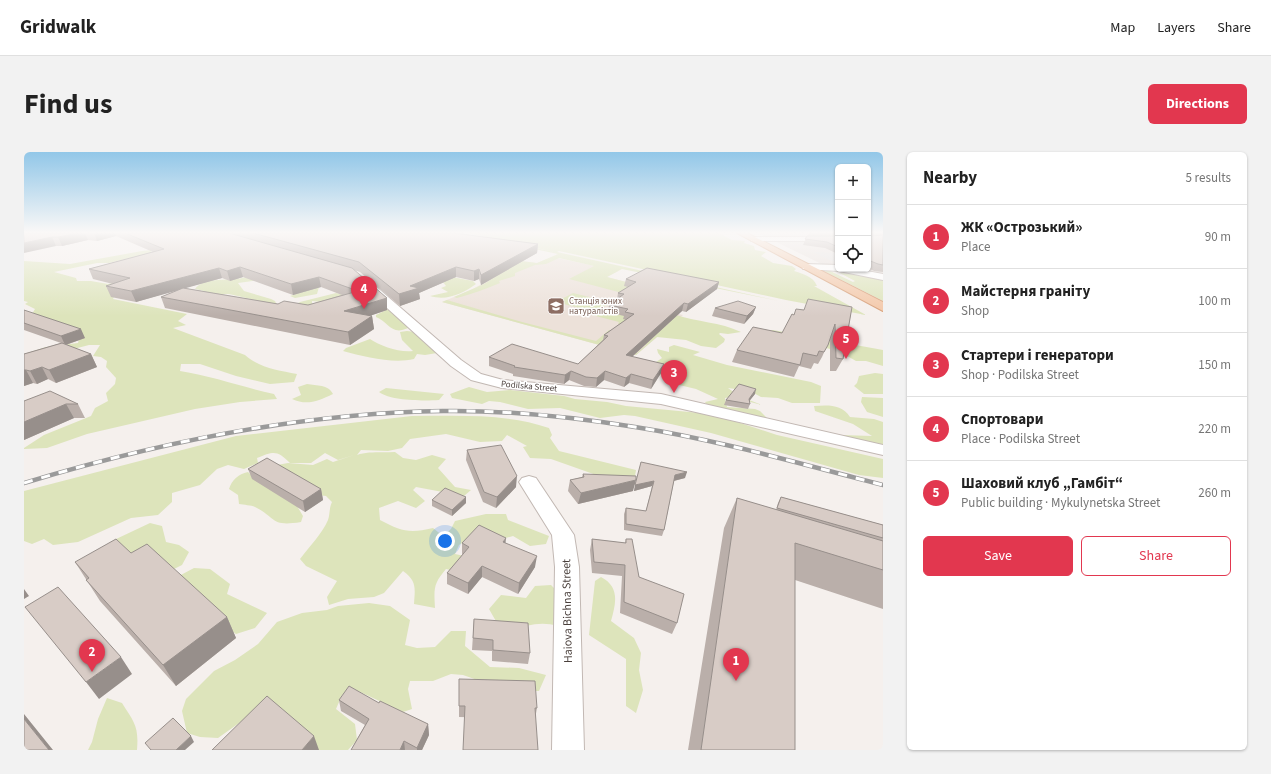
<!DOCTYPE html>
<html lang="en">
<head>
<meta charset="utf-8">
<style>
  :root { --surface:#fff; --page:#f2f2f2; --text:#222; --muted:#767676; --line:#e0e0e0; --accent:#e2374f }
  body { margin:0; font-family:"Source Sans 3",sans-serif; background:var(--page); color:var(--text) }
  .controls { position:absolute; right:12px; top:12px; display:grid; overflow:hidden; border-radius:6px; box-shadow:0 1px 3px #0004 }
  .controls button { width:36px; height:36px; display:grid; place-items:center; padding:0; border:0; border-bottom:1px solid var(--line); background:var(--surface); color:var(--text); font:20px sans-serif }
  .you { position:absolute; left:421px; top:389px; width:14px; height:14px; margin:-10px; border:3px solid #fff; border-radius:50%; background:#1a73e8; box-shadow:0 0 0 6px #1a73e833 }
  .badge { display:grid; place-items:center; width:26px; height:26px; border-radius:50%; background:var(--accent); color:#fff; font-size:13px; font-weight:700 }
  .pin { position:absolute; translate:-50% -33px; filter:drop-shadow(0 1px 2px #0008) }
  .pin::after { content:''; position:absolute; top:21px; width:14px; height:12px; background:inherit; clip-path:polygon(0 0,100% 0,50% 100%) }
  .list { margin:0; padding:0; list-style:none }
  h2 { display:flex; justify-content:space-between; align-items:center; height:52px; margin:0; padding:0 16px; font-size:17px }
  h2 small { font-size:13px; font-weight:400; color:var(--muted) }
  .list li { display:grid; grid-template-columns:26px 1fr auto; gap:12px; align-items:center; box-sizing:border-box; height:64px; padding:0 16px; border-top:1px solid var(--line) }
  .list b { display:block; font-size:15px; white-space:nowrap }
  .list p { margin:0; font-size:13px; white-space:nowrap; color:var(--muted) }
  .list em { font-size:13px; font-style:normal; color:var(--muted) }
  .actions { display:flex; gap:8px; padding:12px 16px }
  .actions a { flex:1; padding:9px 0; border:1px solid var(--accent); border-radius:6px; text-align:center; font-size:14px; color:var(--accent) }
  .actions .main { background:var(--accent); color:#fff }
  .icon { flex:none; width:22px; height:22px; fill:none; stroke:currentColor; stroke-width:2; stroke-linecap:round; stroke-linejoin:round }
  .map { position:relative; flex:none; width:859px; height:598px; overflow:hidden; border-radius:6px }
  header { display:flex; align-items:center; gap:24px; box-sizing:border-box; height:56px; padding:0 20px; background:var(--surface); border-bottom:1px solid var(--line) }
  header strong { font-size:19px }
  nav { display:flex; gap:22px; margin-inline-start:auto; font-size:14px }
  .intro { display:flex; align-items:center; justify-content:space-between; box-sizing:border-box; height:96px; padding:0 24px }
  h1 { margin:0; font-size:28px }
  .button { padding:10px 18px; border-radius:6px; background:var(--accent); color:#fff; font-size:14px; font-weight:700 }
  main { display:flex; gap:24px; padding:0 24px }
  aside { flex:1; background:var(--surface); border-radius:6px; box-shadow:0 1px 3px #0004 }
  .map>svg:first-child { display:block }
</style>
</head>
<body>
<header>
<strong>Gridwalk</strong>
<nav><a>Map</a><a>Layers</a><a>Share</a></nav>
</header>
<div class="intro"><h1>Find us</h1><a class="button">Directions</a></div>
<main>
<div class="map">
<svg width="859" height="598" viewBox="0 0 859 598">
  <rect width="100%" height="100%" fill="#f5f0ed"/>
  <path fill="#e8e0dc" d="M 734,81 L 814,81 L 814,117 L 844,117 L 844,81 L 859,81 L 859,142 Z"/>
  <path fill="#ece1d9" d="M 529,105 L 594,119 L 583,125 L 606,131 L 637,158 L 659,163 L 612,203 L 418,150 L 449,137 L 497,109 L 513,111 Z"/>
  <path fill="#dde4bb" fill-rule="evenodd" d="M 438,81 L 531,100 L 444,81 L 695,81 L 708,88 L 721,89 L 720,91 L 730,94 L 731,98 L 742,100 L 737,104 L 749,111 L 768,114 L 772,117 L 770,119 C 779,122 789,124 793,134 L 790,134 L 842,163 L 762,148 L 535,99 L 533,100 L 755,149 L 598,117 L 583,125 L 606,131 L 637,158 L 659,163 L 606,151 L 602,142 L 545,127 L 570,114 L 535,106 L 522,112 L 511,113 L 491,121 L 491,124 L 475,129 L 476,131 C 462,137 448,142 433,146 L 430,145 L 460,132 L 497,109 L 513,111 L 534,102 L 449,84 L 431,83 Z
    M 159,93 L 85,111 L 73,111 L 30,120 L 52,126 L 53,129 L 67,129 L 84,132 L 98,129 L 89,147 L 163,162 L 154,169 L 162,173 L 149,176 L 221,203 C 236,216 254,218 273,222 L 270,230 L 246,232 L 212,224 L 176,212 L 157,212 L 156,219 C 188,224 218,235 250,242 L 253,247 L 216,250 L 171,257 L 63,282 L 23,296 L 0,297 L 0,296 L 20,283 L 67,264 L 71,256 L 84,249 L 82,241 L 91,232 L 92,226 L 82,215 L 83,209 L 77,205 L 69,204 L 76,193 L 65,193 L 0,210 L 0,202 L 22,195 L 54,191 L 56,184 L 8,162 L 11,157 L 1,152 L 4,150 L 0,149 L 0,109 L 46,112 L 118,99 L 127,98 L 127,101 Z
    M 802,117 L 829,130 L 831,129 L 816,121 L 859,126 L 859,149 L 798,118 Z
    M 222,125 L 313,127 L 295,135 L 293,142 L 271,146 L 266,144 L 281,139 L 235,128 L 214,131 L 220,139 L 247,147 L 251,149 L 253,153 L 205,142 L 182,143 L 180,139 L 171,137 C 180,124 207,130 222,125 Z
    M 428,125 L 449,129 L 452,132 C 438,142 423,149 406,144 L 424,140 L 417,136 L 422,134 L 416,126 Z
    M 312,141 L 321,143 L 307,151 L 288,149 L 288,154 L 271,153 L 276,150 Z
    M 549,141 L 590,151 L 573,157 L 642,174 L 652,163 C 673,170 696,170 717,180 L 704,182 L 696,181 L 695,182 L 701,187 L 700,190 L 692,196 L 677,194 L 662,188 L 633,185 L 612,203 L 418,150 L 423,148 L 498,170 L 572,189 L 585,178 L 617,187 L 625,180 L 594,172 L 595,170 L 564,162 L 567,159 L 532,150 ZM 611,190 L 622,193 L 613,201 L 579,192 Z
    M 364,157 L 369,159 L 372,164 L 383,173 L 384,176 C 367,184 365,170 352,165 L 352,163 Z
    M 749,178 L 859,198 L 859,214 L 842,209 L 832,209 L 816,200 L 746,179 Z
    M 383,179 L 391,180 L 413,201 L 401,203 L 393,202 L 390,207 C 369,212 341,205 319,199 L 322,196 L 346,187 C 356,194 376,201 389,199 L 378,188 L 376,180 Z
    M 650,193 L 676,200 L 669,203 L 703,213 L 787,230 L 797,234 L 796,251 L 768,251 L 754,246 L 737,245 L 726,239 L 704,236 L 715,244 L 738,253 L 707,245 L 701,246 L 703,255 L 731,257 L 736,259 L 744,267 L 683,253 L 681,250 L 694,247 L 672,237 L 647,231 L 619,209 L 632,210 L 638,206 L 634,201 L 633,197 L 645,200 L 645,195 Z
    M 851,221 L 859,222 L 859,242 L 840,242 L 830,234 L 833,231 L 835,224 Z
    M 283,232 C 293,234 304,232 309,242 C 294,249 283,254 268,247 L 277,243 L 274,235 Z
    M 445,235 L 463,240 L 486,238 L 540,244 L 551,247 L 583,250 L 602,254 L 676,261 L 704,267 L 753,283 L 859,307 L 859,326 L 835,323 L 687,281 L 611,264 L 600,263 L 576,266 L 536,256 L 504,257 L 476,250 L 465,249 L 458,252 L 428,246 L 426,242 Z
    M 362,236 L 420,242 L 415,248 C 400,249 367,249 355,240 Z
    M 838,245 L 859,246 L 859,265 L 843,260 L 837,250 Z
    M 790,254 C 804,253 818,252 826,265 L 850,267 L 859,270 L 859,294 L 817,283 L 848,284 L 829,272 L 791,259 Z
    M 388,264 C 434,264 481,261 525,276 L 528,283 L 526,286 L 535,299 L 612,318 L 609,336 L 527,307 L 506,306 L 499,295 L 503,294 L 483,283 L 478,289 L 456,290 L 422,282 L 386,287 L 378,296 L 364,299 L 337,298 L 333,303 C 344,299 359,301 371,300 L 379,306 L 392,308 L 408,303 L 422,307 L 414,316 L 431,335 L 447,338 L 440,344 L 392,335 L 389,338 L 401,349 L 392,356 L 374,349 L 355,356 L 356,368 C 377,379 385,382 409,376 L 419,384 L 427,377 L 431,369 L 462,362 L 482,362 L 484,368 L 525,384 L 522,392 L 506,394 L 489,384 L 475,388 L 443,388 L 435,393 L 431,402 L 450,406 L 446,422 L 422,417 C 409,432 410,437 411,456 L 390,452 C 391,436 393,429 379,419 L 360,441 L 350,445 L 324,447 L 305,453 L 303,445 L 313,429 L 282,414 L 276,407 C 285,395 298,382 304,368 C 306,363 305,356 308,350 L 302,344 L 286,342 L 253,313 L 264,311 L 289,313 L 303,307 L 309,310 L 330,303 L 314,308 L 301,301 L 287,311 L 266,311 C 253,298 250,299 233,306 L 234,311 L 220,317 L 204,313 L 193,317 L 176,333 L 148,341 L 148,350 L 134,363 L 107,366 L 54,390 L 29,393 L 20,387 L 8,392 L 0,389 L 0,339 L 212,284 Z
    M 224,320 L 230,326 L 273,354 L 279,364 L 277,370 C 246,375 253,366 231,355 C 227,353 220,353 215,352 L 214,343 L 205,337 C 208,328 214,322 224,320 Z
    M 126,371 L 138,374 L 142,390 L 155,393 L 165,400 L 158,413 L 146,419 L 77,398 L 90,388 Z
    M 170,416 L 186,417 L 206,432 L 203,442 L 243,461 L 231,476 L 212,482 L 200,473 L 153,425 Z
    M 577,425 C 596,435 592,451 587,469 L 610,486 L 617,501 L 615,518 L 619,538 L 612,561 L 602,554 L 602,507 L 565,483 L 571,429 Z
    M 527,433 L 532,438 L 534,474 C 517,469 503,473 487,479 L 473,471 L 465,457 L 477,443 L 502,446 L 511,434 Z
    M 345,451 L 366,454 L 386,468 L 381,493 L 393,496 L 411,495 L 427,479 L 442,479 L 441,494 L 466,515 L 495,516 L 522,523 L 515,539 L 506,539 L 462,531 L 439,523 L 427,522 L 409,529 L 386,529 L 384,537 L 388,557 L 379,560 L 334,539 L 318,543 L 312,557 L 331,572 L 333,588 L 324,598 L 277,598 L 218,569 L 194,586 L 176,585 L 163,581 L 158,559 L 162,547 L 190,519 L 211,508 L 234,492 L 253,470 L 278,461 L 303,458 L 314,454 Z
    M 83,546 L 98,551 C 110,570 115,574 113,598 L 64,598 L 68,590 L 74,567 Z"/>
  <path fill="#e4e1e0" d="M 789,100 L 814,101 L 814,111 L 812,111 Z"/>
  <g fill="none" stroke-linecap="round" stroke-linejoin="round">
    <g stroke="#c2b8b3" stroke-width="2">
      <path id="minor" d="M 727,85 L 814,85 L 814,89 L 727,89 Z
        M 782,112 L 814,113 L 814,117 L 832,117 L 859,122 L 859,128 L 815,119 L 779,117 L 778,115 Z
        M 345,131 L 349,132 L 437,208 L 457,222 L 479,228 L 637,242 L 859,293 L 859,303 L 637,252 L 478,236 L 447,228 L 427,214 L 341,136 L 340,134 Z
        M 505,324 L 512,326 L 550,383 L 555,415 L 560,598 L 528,598 L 531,415 L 528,383 L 495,330 L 498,326 Z"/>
    </g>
    <g stroke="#d79f78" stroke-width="2">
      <path id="major" d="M 713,81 L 723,81 L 859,150 L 859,159 Z"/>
    </g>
    <use href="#minor" fill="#fff" fill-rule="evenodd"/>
    <use href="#major" fill="#f3c7a7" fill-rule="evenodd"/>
    <g stroke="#9a9a9a" stroke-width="4.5">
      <path id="rail" d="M 0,331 C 136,290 276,261 419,259 C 483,258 548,265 611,275 C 695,288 777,312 859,333"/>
    </g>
    <use href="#rail" stroke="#fff" stroke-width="3" stroke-dasharray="9" stroke-linecap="butt"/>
  </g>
  <path fill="#baafaa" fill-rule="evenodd" d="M 0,81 L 440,81 L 440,82 L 514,92 L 513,101 L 457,133 L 455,127 L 450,129 L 432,125 L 395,141 L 396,147 L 376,154 L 336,120 L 330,118 L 363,146 L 363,158 L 345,164 L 348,164 L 350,177 L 326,193 L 141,156 L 137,145 L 156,137 L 112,150 L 87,145 L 82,134 L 89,132 L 69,127 L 65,117 L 129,100 L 92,84 L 73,89 L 64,88 L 38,94 L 32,94 ZM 219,125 L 269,143 L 297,135 L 318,143 L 284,153 L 254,152 L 160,136 L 198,126 L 206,129 Z
    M 784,81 L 814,81 L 814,84 L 784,84 L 785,81 Z
    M 844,81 L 859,81 L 859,120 L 850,119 L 844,116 Z
    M 783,84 L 814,84 L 814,102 L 801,96 L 779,93 Z
    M 602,127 L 695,130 L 693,137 L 662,160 L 658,159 L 608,205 L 640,212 L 637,221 L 627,237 L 605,231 L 600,235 L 580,228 L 572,235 L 560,234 L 545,228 L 540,232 L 489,224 L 489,222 L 465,214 L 465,205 L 554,212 L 579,188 L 580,183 L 602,168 L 599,167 L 600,164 L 584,160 L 585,153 L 593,148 L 594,141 L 604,135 L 600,134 Z
    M 732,155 L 729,162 L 720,172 L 688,164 L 691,156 Z
    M 828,155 L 819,207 L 812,219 L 806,219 L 806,187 L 798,205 L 794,212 L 790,211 L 787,217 L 775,214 L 770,225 L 708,210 L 713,198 L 758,181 L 770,163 L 780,158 Z
    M 0,158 L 61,186 L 42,193 L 67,202 L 73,215 L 32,231 L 24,227 L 13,232 L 9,231 L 0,234 L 0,202 L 37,191 L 0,178 Z
    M 731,242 L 725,249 L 726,252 L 724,257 L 700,253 L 702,248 Z
    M 0,249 L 54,252 L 61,266 L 50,266 L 0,288 Z
    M 443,298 L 492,335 L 472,356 L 459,350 L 442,308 Z
    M 617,310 L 661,326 L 650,329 L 640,378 L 638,384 L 600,378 L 600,362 L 602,356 L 622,359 L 628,334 L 610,339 Z
    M 224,317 L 297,337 L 299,348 L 281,360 L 228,327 Z
    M 559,322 L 609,339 L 554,352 L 544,339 L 546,328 L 558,325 Z
    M 757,345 L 859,373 L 859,457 L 771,428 L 771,598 L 664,598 L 700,376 L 713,346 L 752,358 L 754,351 Z
    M 408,348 L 442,351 L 428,364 L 408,354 Z
    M 568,387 L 601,391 L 602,387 L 615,425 L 653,471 L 648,482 L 596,461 L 598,424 L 568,421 L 566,398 Z
    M 438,391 L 482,391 L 511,415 L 494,442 L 458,425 L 444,442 L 423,432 L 423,421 L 439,402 L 438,402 Z
    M 107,401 L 203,465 L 212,486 L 152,534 L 76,449 L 51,410 Z
    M 450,467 L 506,501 L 504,512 L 468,509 L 468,499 L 448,498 Z
    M 435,527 L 513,556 L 511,567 L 435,565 Z
    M 315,548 L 355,551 L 404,572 L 405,583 L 398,598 L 327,598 L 341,573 L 317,559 Z"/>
  <path fill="#978f8b" d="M 54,81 L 61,81 L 64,88 L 38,94 L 34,85 Z
    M 70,81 L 91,81 L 92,84 L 73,89 Z
    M 28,85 L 32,94 L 0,101 L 0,91 Z
    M 514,92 L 513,101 L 457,133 L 457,123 Z
    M 216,115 L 219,125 L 206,129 L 203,119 Z
    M 432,115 L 432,125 L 395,141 L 396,147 L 376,154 L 375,142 L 386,134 Z
    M 195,116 L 198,126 L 112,150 L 107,139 Z
    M 455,117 L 455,127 L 450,129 L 450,119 Z
    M 295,125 L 297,135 L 269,143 L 267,132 Z
    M 695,130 L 693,137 L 662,160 L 664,152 Z
    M 363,146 L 363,158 L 322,172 L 320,159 Z
    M 660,151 L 658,159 L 600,212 L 602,203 Z
    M 732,155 L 729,162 L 720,172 L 723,164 Z
    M 348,164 L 350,177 L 326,193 L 324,180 Z
    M 57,177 L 61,186 L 41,193 L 37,184 Z
    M 67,202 L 73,215 L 32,231 L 25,218 Z
    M 640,212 L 637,221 L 627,237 L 629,228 Z
    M 18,215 L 24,227 L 13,232 L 6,219 Z
    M 0,218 L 2,218 L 9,231 L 0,234 Z
    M 547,219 L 545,228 L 540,232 L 541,223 Z
    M 581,219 L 580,228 L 572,235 L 573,226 Z
    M 607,222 L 605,231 L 600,235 L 602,226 Z
    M 732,237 L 731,242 L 723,252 L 725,247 Z
    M 42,252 L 50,266 L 0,288 L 0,270 Z
    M 663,320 L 661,326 L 649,329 L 651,323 Z
    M 493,324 L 492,335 L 472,356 L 473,345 Z
    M 612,328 L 609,339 L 554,352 L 557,341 Z
    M 630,329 L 628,334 L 610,339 L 611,333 Z
    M 297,337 L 299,348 L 281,360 L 279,349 Z
    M 442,345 L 442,351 L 428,364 L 428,358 Z
    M 482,386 L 481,396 L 479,390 Z
    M 513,404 L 511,415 L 494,442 L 495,431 Z
    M 458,414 L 458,425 L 444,442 L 444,431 Z
    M 0,437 L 5,444 L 0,447 Z
    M 203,465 L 212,486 L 152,534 L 139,513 Z
    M 97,505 L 108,522 L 75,547 L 62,530 Z
    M 0,562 L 29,598 L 25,598 L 0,567 Z
    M 404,572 L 405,583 L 398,598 L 393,598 L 393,596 Z
    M 167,584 L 170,590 L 161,598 L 152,598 Z
    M 290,584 L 295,598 L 278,598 Z
    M 380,589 L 381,598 L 376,598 Z"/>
  <path fill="#d8ccc6" stroke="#978f8b" d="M 0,81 L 54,81 L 34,85 L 28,85 L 0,91 Z
    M 101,81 L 205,81 L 328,116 L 363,146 L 320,159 L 348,164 L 324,180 L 137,145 L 159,136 L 254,152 L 260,149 L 284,153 L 334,139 L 295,125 L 267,132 L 216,115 L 203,119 L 195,116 L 107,139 L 82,134 L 106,126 L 65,117 L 140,97 Z
    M 229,81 L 429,81 L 514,92 L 457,123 L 455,117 L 450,119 L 432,115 L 386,134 L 395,136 L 375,142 L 335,110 Z
    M 844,81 L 846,81 L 847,84 L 859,83 L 859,113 L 854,112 L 844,108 Z
    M 783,84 L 814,84 L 814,95 L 803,90 L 781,87 Z
    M 623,116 L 695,130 L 664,152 L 660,151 L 602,203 L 640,212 L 629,228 L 607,222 L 602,226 L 581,219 L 573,226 L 562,225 L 547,219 L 541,223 L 490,215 L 491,214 L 465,205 L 488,192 L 554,212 L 584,184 L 580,183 L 610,162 L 601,160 L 604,157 L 585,153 L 600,142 L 594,141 L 612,130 L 602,127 Z
    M 784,147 L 828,155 L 819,207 L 812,206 L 811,172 L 804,193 L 800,200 L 795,199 L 793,204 L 779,201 L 776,213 L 713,198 L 729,175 L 758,181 L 768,162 L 770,163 L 772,157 L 780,158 Z
    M 714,149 L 732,155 L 723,164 L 691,156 Z
    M 0,158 L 57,177 L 37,184 L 0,171 Z
    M 38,191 L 67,202 L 25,218 L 18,215 L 6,219 L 2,218 L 0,218 L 0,202 Z
    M 715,232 L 732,237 L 725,247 L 726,252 L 702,248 Z
    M 26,239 L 54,252 L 42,252 L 0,270 L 0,249 Z
    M 477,293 L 493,324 L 473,345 L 460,340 L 443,298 Z
    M 243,306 L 297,337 L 279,349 L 224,317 Z
    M 617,310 L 663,320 L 651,323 L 640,378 L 602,372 L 602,356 L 622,359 L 630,329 L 611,333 Z
    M 559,322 L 612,324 L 612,328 L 557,341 L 546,328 L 560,325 Z
    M 421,336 L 442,345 L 428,358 L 408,348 Z
    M 757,345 L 859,373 L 859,386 L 753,356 Z
    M 713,346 L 859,389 L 859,418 L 771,391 L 771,598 L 677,598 Z
    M 455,373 L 482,386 L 479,390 L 513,404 L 495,431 L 458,414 L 444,431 L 423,421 L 445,395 L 438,391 Z
    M 92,387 L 107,401 L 123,392 L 203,465 L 139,513 L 62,428 L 65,426 L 51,410 Z
    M 568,387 L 602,391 L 602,387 L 608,387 L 615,425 L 660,442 L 653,471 L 600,450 L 601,413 L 570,410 Z
    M 34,435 L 97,505 L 62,530 L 1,455 Z
    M 450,467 L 504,471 L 506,501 L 469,498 L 469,488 L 449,486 Z
    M 435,527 L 511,529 L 513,556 L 511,556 L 514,598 L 439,598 L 441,554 L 435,554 Z
    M 325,534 L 355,551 L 356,549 L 404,572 L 393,596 L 380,589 L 376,598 L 327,598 L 345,567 L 315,548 Z
    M 243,544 L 290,584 L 278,598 L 188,598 Z
    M 149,566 L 167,584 L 152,598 L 127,598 L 121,591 Z
    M 0,567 L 25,598 L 0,598 Z"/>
  <linearGradient id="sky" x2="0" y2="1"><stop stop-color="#92c7e8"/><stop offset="0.49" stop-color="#faf8f7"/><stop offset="1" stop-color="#faf8f7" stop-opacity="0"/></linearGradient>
  <rect width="859" height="164" fill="url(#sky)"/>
  <defs>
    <g id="school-square" transform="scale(0.9)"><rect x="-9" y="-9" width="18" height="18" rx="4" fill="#8d6e63" stroke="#fff"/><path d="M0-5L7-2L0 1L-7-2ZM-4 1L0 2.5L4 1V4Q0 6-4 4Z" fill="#fff"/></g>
  </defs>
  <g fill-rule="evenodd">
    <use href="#school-square" x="532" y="154"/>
  </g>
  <g text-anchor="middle" stroke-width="3" stroke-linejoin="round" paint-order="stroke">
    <g font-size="9" fill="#785e54" stroke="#fff" text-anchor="start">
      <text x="545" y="152">Станція юних<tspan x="545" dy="10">натуралістів</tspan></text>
    </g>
    <g font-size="9" fill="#493f3b" stroke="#fff">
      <text transform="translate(505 234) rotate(5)" y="3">Podilska Street</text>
    </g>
    <g font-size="12" fill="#493f3b" stroke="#fff">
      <text transform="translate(543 459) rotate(-91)" y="4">Haiova Bichna Street</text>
    </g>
  </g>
</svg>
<div class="controls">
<button>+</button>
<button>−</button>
<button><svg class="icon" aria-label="locate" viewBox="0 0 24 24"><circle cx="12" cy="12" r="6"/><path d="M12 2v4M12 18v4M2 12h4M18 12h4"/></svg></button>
</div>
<div class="you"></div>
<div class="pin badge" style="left:712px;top:529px">1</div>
<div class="pin badge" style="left:68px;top:520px">2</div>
<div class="pin badge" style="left:650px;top:241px">3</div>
<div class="pin badge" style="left:340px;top:157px">4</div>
<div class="pin badge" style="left:822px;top:207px">5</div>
</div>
<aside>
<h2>Nearby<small>5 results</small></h2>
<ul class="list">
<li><span class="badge">1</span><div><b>ЖК «Острозький»</b><p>Place</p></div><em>90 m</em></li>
<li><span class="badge">2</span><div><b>Майстерня граніту</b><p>Shop</p></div><em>100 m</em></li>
<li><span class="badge">3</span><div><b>Стартери і генератори</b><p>Shop · Podilska Street</p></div><em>150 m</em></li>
<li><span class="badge">4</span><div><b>Спортовари</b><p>Place · Podilska Street</p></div><em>220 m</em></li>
<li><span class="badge">5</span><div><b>Шаховий клуб „Гамбіт“</b><p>Public building · Mykulynetska Street</p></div><em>260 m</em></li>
</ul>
<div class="actions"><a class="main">Save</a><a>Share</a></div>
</aside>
</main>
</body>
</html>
